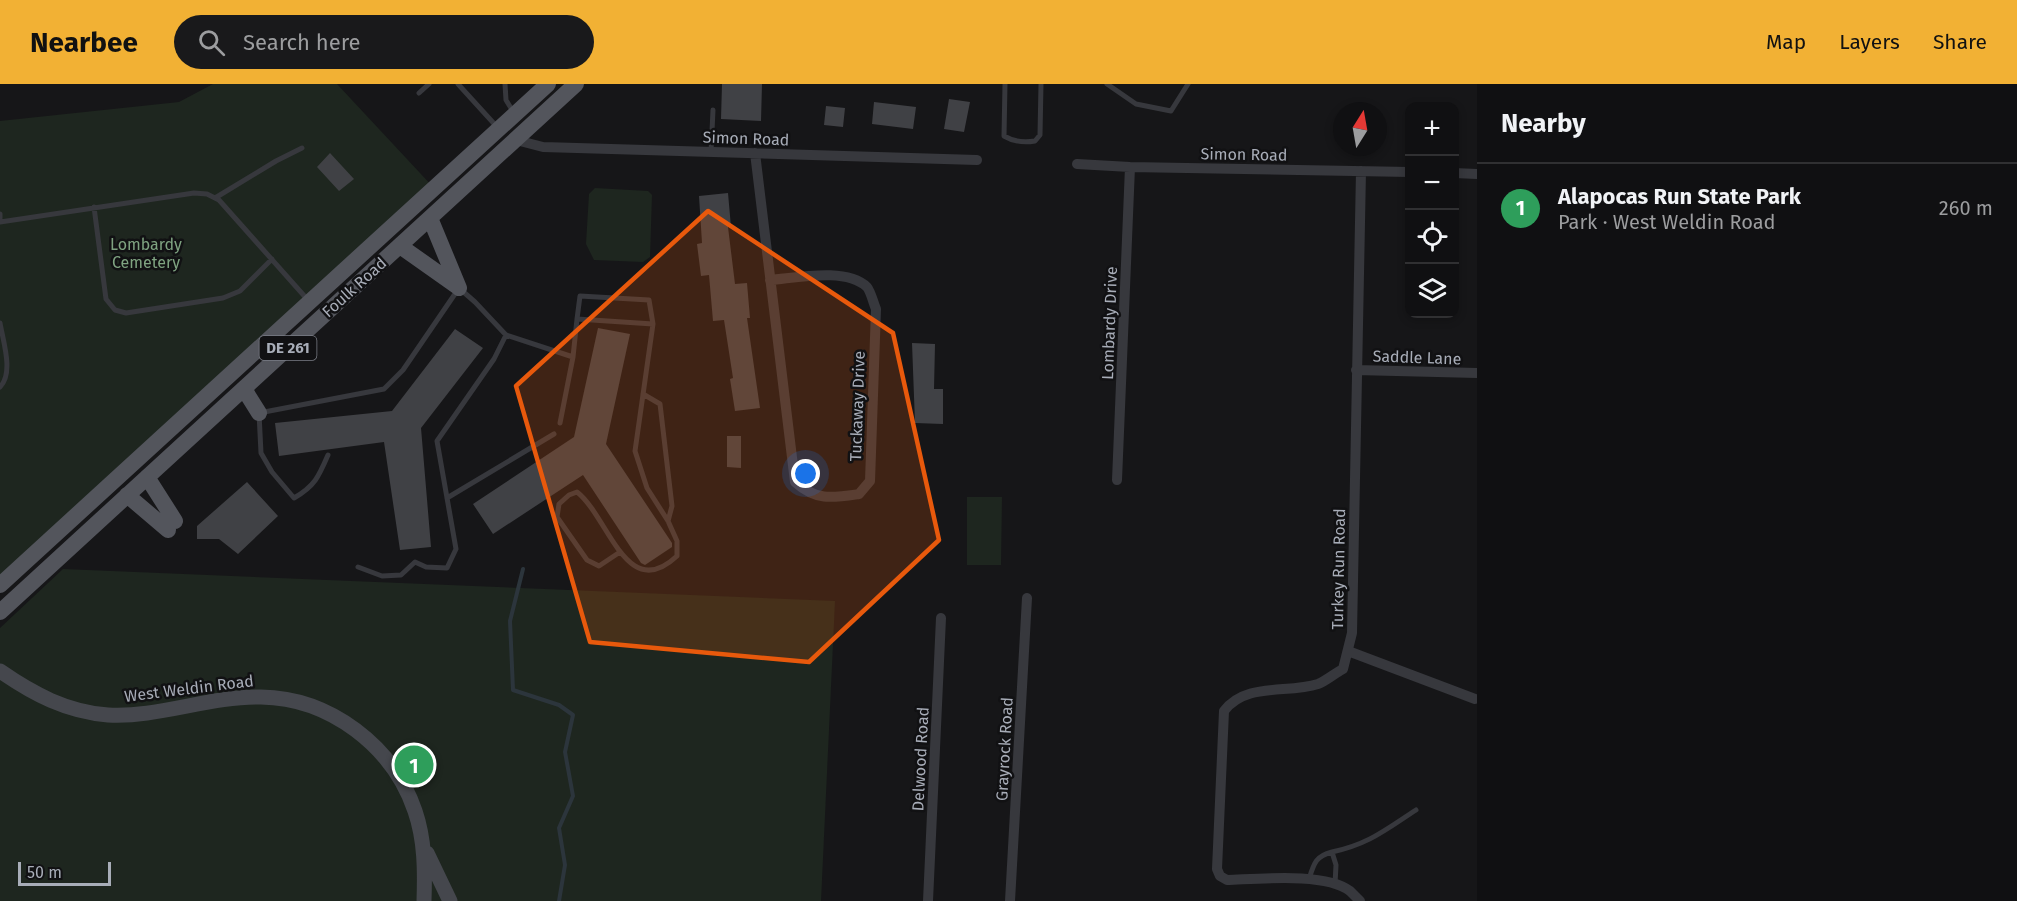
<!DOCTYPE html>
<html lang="en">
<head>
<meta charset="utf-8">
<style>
  :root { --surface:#101012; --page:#19191b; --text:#f1f3f6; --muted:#9c9d9f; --line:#303032; --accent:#f2b134 }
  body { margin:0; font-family:"Fira Sans",sans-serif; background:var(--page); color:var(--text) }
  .controls { position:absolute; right:18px; top:18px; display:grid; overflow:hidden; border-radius:12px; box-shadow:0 3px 9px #0003 }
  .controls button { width:54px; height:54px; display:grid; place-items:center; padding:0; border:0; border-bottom:2px solid var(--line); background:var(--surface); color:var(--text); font:30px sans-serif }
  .compass { position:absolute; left:1333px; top:18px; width:54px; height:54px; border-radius:50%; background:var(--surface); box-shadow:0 3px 9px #0003; rotate:11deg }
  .scale { position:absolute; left:18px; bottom:15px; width:93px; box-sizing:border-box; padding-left:6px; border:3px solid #a8adb8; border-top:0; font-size:16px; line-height:21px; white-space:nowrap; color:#a8adb8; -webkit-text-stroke:4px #111113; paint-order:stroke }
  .you { position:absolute; left:806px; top:390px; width:21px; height:21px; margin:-15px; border:4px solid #fff; border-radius:50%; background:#1a73e8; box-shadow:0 0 0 9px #1a73e833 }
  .badge { display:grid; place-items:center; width:39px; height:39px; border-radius:50%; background:var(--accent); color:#fff; font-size:20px; font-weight:700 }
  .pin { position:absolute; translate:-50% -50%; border:3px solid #fff; box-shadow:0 2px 6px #0006 }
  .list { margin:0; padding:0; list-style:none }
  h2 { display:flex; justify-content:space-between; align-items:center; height:78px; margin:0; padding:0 24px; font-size:26px }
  h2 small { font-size:20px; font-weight:400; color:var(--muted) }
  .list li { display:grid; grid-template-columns:39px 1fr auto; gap:18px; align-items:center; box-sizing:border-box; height:90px; padding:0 24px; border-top:2px solid var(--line) }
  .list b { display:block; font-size:22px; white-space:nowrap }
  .list p { margin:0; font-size:20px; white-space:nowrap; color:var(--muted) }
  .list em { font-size:20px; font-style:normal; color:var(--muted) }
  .icon { flex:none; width:33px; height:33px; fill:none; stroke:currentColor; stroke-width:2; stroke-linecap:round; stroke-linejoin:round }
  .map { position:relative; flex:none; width:1477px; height:817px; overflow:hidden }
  header { display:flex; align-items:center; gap:36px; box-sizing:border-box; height:84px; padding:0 30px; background:var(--accent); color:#111 }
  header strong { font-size:28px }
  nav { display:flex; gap:33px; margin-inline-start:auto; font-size:21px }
  .search { width:420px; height:54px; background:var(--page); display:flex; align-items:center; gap:15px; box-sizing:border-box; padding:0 21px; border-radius:33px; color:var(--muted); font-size:22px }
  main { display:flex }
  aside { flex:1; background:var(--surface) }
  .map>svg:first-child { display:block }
</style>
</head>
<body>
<header>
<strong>Nearbee</strong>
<div class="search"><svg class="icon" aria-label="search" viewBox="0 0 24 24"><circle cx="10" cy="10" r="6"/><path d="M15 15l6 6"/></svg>Search here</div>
<nav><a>Map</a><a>Layers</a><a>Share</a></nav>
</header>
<main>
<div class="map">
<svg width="1477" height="817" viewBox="0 0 1477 817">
  <rect width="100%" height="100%" fill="#161618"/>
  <path fill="#1e261f" d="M 213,0 L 337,0 L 434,104 L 0,501 L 0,37 L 179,18 Z
    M 595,104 L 648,107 L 652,111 L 650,173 L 643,178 L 594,176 L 586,160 L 589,110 Z
    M 967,413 L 1002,413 L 1001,481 L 967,481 Z
    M 63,485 L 835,517 L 821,817 L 0,817 L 0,544 Z"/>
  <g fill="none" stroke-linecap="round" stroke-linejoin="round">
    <path stroke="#2c353c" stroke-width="4" d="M 523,485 L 510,537 L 513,606 L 559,621 L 573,631 L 565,668 L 573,712 L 559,744 L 565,781 L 559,817"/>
  </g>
  <path fill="#404145" d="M 722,0 L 762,0 L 761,37 L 721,35 Z
    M 949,15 L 970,18 L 964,48 L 944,45 Z
    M 874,18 L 916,23 L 913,45 L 872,40 Z
    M 826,22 L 845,24 L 843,43 L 824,41 Z
    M 330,69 L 354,95 L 339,107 L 317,83 Z
    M 728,109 L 731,143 L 728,143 L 735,200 L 747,199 L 750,234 L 747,234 L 760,324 L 735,327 L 730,295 L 733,294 L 724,236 L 713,237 L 709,191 L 701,192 L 697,160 L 702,159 L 699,112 Z
    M 598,244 L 630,250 L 606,360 L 672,459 L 672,463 L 645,481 L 641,479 L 583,391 L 493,450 L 473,420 L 574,353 Z
    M 455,245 L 483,264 L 421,344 L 431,463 L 400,466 L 384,358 L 279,372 L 275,339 L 392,327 Z
    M 912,259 L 935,260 L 934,305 L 943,305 L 943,340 L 915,339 Z
    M 727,352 L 741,352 L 741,384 L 727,383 Z
    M 247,398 L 278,432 L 238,470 L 219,455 L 197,455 L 197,442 Z"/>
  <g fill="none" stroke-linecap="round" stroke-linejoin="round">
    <path stroke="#37383d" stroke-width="5" d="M 458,0 L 498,44
      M 505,0 L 506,16 L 514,29
      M 1005,0 L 1004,52 C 1014,58 1023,59 1035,57 L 1040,51 L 1041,0
      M 1107,0 L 1136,20 L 1171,27 L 1188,0
      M 419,9 L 429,0
      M 711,68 L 713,26
      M 215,114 L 276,77 L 302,64
      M 94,123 L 106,215 L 115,226 L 126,229 L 223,214 L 240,207 L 272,175
      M 0,130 L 0,134
      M 0,138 L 194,109 L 207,110 L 219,116 L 307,215
      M 577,235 L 580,212 L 649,216 L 653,240
      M 0,239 C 3,257 14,289 0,303
      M 506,251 L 573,273
      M 643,310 L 660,320 L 672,422 L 668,437
      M 560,339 L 573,273 L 577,235 L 653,240 L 635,367 L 647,404 L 668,437 L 677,457 L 677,472 C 626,520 609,433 577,408 L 569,411 L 559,420 L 557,433 L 587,476 L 599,482 L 620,468
      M 328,371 C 319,392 315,402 294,414 L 272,388 L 261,369 L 259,329 L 384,305 L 403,286 L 459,204 L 475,218 L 506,251 L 494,275 L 437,357 L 456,465 L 447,484 L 426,483 L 415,478 L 401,491 L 382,492 L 358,483
      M 447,414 L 554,350
      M 1332,768 C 1369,760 1385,746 1416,726
      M 1309,795 C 1314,779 1316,772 1332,768 L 1336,781 L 1335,800"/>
    <path stroke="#37383d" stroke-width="10" d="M 516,56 L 543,63 L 977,76
      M 755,69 L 795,398 C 816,417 832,414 859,410 L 870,397 L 876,225 C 873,218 871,208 867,203 C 846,183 796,194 770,196
      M 1077,80 L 1130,83 L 1410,88
      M 1454,89 L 1477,90
      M 1356,286 L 1477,289
      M 1117,396 L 1130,83
      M 1348,567 L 1475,615
      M 928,817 L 941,534
      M 1010,817 L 1027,514
      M 1360,817 C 1357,814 1353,810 1350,807 C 1326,788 1258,795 1227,796 L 1220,792 L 1217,785 L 1224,627 C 1246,598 1287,610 1318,600 C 1326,597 1335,589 1343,585 L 1352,549 L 1361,87"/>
    <path stroke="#45474d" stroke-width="15" d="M 0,587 C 33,610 67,628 108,631 C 158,634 209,612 261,613 C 330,614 393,662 415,727 C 425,756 425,787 424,817
      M 427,769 L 450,817"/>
    <path stroke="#53555c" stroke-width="16" d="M 430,134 L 459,204
      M 400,162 L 458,203
      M 244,305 L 259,329
      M 147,393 L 175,437
      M 127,411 L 168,446
      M 0,501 L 548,0
      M 0,528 L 576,0"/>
  </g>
  <path fill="#e8590c" fill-opacity="0.2" stroke="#e8590c" stroke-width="4.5" stroke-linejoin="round" d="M 708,127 L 893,249 L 939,456 L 809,578 L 590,558 L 516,302 Z"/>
  <g text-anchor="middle" stroke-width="5" stroke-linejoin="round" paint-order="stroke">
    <rect fill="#111113" stroke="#7b7e86" stroke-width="1.5" x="259.5" y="252" width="57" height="24" rx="4.5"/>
    <g font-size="15" font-weight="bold" fill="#a8adb8">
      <text x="288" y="269">DE 261</text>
    </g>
    <g font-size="16" fill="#a8adb8" stroke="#111113">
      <text transform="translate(746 54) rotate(2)" y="6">Simon Road</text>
      <text transform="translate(1244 70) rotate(1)" y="6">Simon Road</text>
      <text transform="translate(354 203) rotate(-42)" y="6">Foulk Road</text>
      <text transform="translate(1109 239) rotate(-88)" y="6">Lombardy Drive</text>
      <text transform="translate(1417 273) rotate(2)" y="6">Saddle Lane</text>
      <text transform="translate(857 322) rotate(-88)" y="6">Tuckaway Drive</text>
      <text transform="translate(1338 485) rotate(-89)" y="6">Turkey Run Road</text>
      <text transform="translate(189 604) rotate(-7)" y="6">West Weldin Road</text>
      <text transform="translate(1004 665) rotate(-87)" y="6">Grayrock Road</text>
      <text transform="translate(920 675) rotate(-87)" y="6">Delwood Road</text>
    </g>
    <g font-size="16" fill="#7fa381" stroke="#111113">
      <text x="146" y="166">Lombardy<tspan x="146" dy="18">Cemetery</tspan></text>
    </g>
  </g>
</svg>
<div class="controls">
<button>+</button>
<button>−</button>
<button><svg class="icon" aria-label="locate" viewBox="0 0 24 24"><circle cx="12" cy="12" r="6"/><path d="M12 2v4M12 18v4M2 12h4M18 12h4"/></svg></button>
<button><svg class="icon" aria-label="layers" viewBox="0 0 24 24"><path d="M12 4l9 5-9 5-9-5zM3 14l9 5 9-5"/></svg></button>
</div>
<svg class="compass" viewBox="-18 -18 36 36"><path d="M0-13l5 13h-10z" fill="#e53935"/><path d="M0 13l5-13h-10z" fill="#9c9d9f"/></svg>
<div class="scale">50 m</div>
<div class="you"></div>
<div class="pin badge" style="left:414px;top:681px;background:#2e9e5b">1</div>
</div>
<aside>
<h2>Nearby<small></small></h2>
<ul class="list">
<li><span class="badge" style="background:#2e9e5b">1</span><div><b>Alapocas Run State Park</b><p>Park · West Weldin Road</p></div><em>260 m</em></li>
</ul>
</aside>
</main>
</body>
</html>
